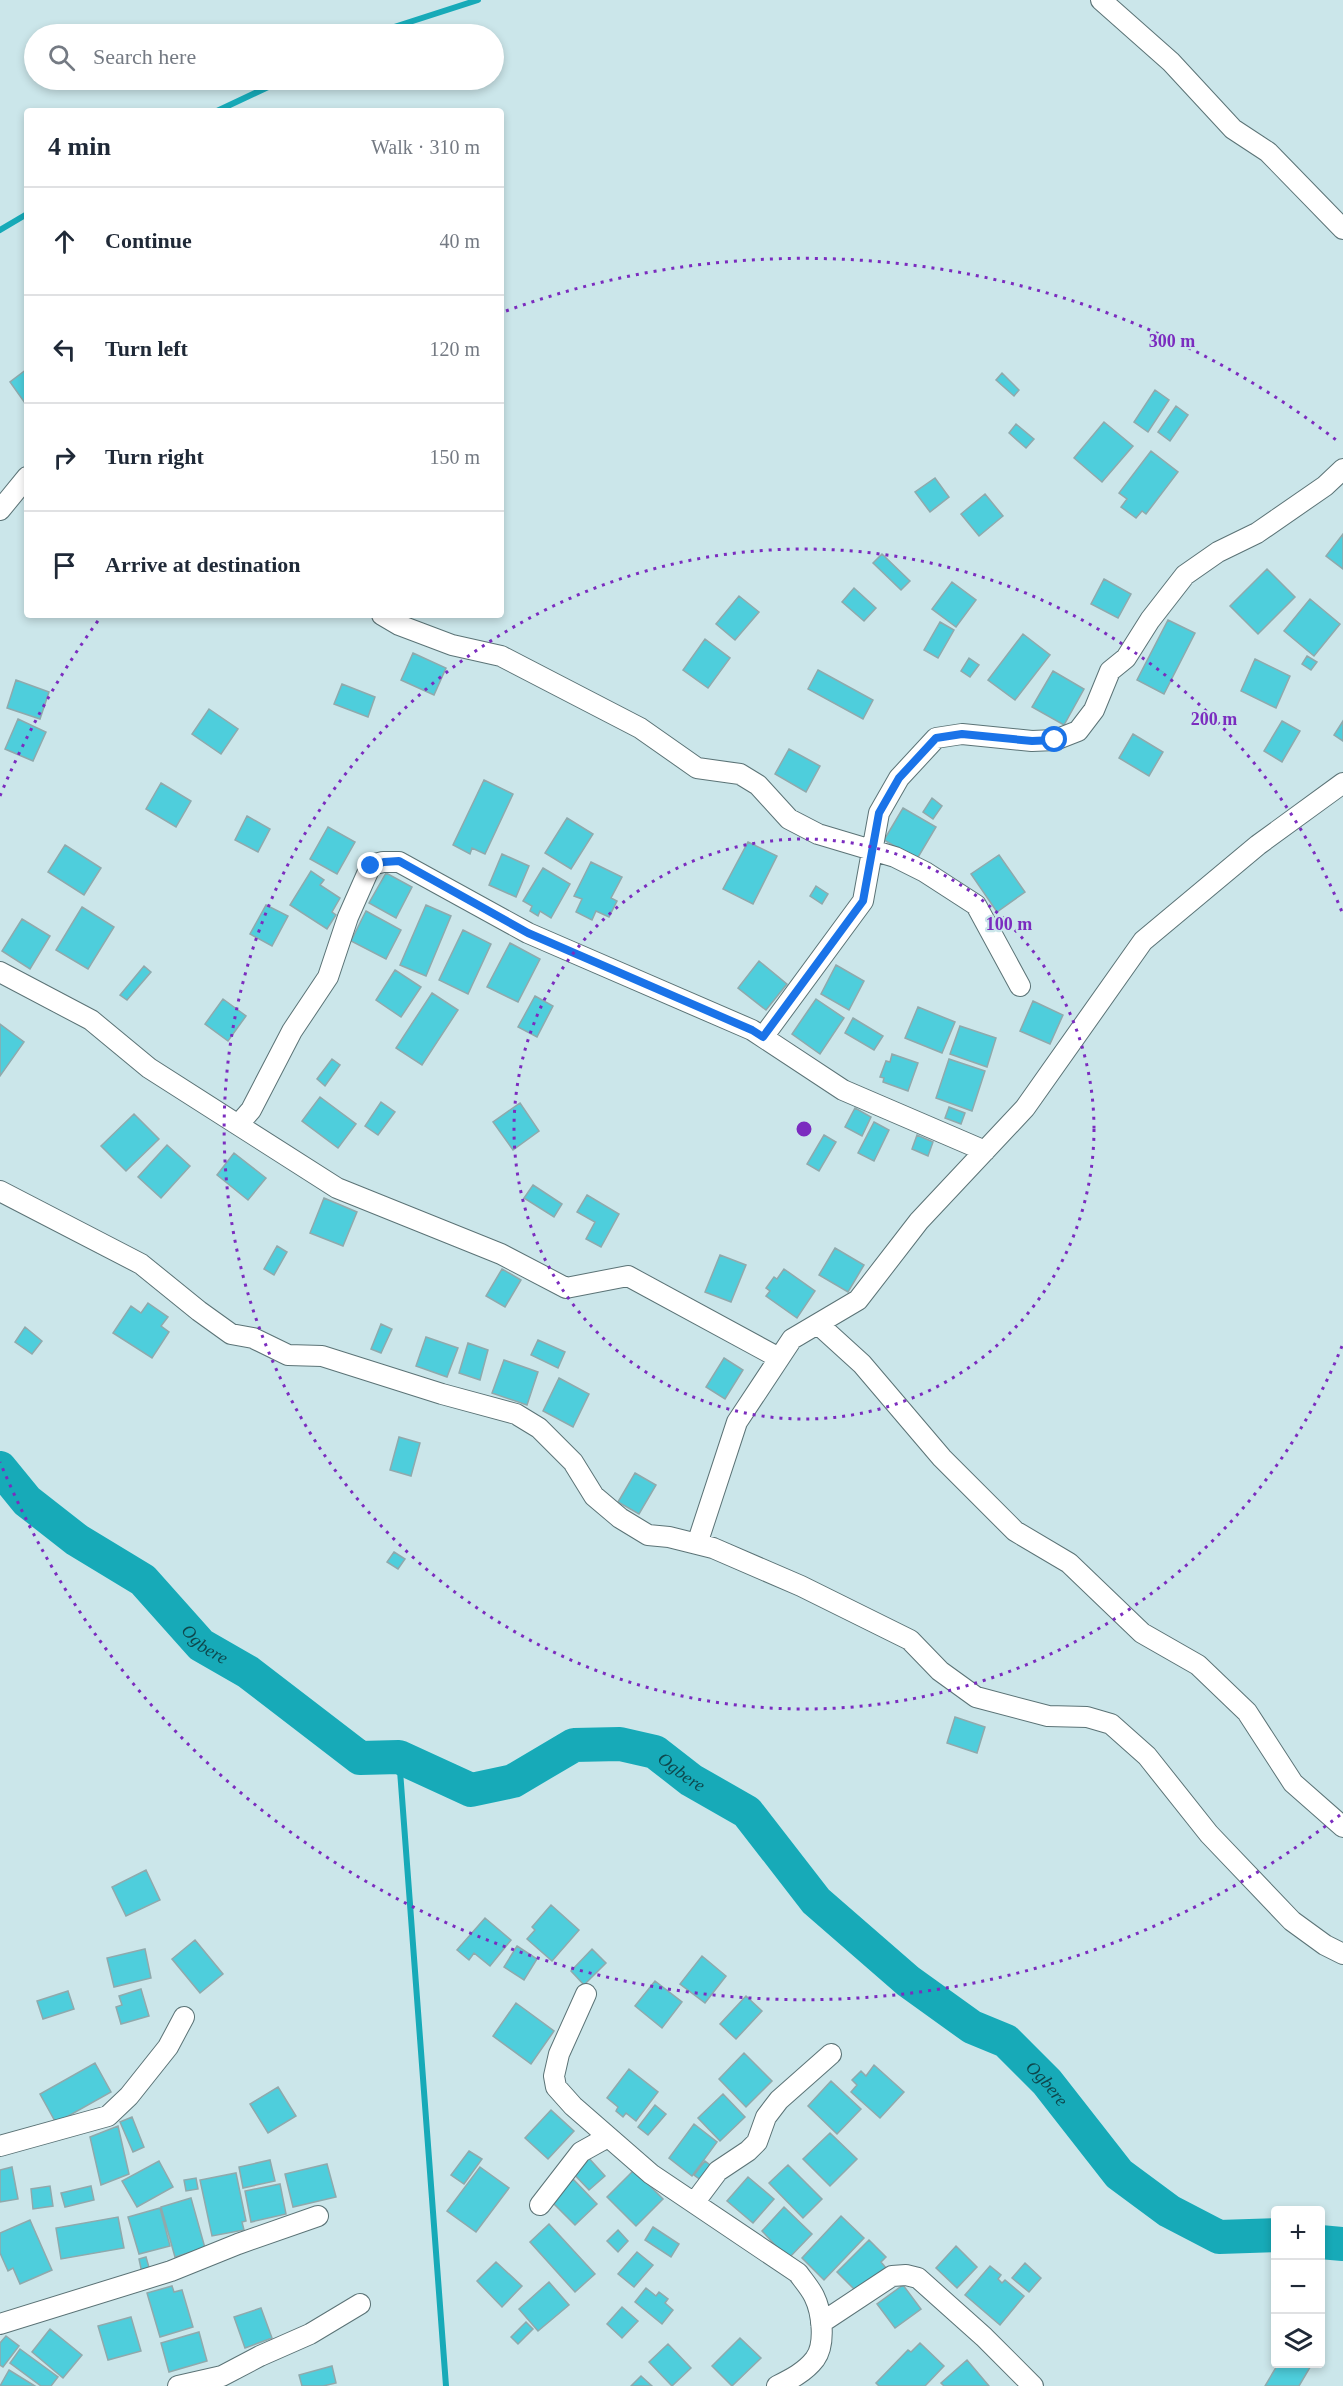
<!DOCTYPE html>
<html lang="en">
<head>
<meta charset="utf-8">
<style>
  :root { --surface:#fff; --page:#f2f2f3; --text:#1f2937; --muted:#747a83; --line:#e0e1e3 }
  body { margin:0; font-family:Georgia,serif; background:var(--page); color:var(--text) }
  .controls { position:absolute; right:18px; bottom:18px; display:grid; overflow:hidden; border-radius:6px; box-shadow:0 3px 9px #0003 }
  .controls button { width:54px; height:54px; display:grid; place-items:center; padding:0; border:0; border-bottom:2px solid var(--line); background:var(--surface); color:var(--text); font:30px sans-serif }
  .stop { position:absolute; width:18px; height:18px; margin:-14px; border:4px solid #1a73e8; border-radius:50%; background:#fff }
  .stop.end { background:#1a73e8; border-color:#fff; box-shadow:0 2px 6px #0008 }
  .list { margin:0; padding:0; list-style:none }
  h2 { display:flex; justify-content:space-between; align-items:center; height:78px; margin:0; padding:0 24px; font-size:26px }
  h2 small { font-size:20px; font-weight:400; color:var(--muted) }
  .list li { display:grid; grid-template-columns:39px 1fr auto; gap:18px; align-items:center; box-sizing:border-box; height:108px; padding:0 24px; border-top:2px solid var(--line) }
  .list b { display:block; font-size:22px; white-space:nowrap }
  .list em { font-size:20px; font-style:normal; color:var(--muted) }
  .icon { flex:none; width:33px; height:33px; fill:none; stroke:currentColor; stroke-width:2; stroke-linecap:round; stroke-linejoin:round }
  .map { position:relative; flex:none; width:1343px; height:2386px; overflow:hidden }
  .search { position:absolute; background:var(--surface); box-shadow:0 3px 9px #0003; left:24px; top:24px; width:480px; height:66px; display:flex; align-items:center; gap:15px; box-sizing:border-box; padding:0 21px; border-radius:33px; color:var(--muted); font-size:22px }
  .panel { position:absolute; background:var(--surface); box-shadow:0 3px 9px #0003; left:24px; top:108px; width:480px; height:510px; border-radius:6px }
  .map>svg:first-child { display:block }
</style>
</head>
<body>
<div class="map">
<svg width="1343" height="2386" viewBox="0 0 1343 2386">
  <rect width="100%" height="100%" fill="#cbe6ea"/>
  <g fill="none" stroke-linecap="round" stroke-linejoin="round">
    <path stroke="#17aab8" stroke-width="6" d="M 377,34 L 391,28 L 478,0
      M 217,111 L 283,80
      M 0,230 L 27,214
      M 399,1757 L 446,2386"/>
    <g stroke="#17aab8" stroke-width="34">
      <path id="s1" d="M 0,1468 L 27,1501 L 77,1540 L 143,1580 L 201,1645 L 248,1672 L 360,1758 L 399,1757 L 471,1790 L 513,1781 L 574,1745 L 620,1744 L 655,1752 L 691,1780 L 747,1812 L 816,1901 L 908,1981 L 972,2027 L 1006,2041 L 1047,2082 L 1119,2174 L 1169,2211 L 1219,2237 L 1276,2235"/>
      <path d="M 1320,2242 L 1343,2244"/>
    </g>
  </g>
  <path fill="#4ecedc" stroke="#8fa9ac" stroke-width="1.5" d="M 27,369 L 27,406 L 10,382 Z
    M 1002,373 L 1019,390 L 1014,396 L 996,380 Z
    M 1155,390 L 1169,400 L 1148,432 L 1134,422 Z
    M 1176,406 L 1188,415 L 1170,441 L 1158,432 Z
    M 1104,422 L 1133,446 L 1102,482 L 1074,458 Z
    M 1016,424 L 1034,439 L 1026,448 L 1009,433 Z
    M 1151,451 L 1178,472 L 1146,514 L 1142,511 L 1136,518 L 1121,507 L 1127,499 L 1119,493 Z
    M 935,478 L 949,497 L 930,512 L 915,492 Z
    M 985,494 L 1003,516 L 979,536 L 961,514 Z
    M 1343,534 L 1343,569 L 1326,556 Z
    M 882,554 L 910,581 L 901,590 L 873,563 Z
    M 1267,569 L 1295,597 L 1258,634 L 1230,606 Z
    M 1104,579 L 1131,594 L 1118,618 L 1091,604 Z
    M 952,582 L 976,600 L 956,627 L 932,609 Z
    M 854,588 L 876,608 L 864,621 L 842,602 Z
    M 739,596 L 759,612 L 735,640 L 716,624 Z
    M 1310,599 L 1340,624 L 1314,656 L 1284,631 Z
    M 1168,620 L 1195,633 L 1164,694 L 1137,680 Z
    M 940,622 L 954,630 L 938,658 L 924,650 Z
    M 1023,634 L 1050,655 L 1015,700 L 988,680 Z
    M 705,639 L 730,658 L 708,688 L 683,670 Z
    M 413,653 L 446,668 L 434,695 L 401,680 Z
    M 1307,656 L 1317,662 L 1311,670 L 1302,664 Z
    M 969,658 L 979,665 L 970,677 L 961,671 Z
    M 1255,659 L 1290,676 L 1276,708 L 1241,691 Z
    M 818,670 L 873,700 L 863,719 L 808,689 Z
    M 1053,671 L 1084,689 L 1064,725 L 1032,707 Z
    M 16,680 L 49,692 L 40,719 L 7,708 Z
    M 342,684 L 375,697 L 368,717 L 334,704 Z
    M 209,709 L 238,729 L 221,754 L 192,734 Z
    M 18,719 L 46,732 L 33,761 L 5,749 Z
    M 1282,721 L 1300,731 L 1282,762 L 1264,751 Z
    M 1343,721 L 1343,741 L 1334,735 Z
    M 1133,734 L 1163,752 L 1149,776 L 1119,758 Z
    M 789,749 L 820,766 L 806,792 L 775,774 Z
    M 484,780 L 513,794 L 485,854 L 472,848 L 470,854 L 453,845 Z
    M 161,783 L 191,801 L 176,827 L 146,809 Z
    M 932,798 L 942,806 L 933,819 L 923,812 Z
    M 903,808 L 936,827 L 917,859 L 884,840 Z
    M 247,816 L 270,829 L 258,852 L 235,840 Z
    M 567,818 L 593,834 L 571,869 L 545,853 Z
    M 328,827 L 355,842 L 337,874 L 310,859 Z
    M 748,842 L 777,856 L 753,904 L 723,889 Z
    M 65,845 L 101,868 L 84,895 L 48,872 Z
    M 502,854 L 529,866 L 516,897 L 489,885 Z
    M 999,855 L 1025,892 L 997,912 L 971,874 Z
    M 591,862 L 622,877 L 611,898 L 617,901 L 609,917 L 596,911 L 592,920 L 576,912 L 582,899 L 574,896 Z
    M 543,868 L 570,884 L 551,918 L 540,911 L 538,916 L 530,911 L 532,906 L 523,901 Z
    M 311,871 L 324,880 L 320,885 L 340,898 L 332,912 L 336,915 L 327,929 L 290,905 Z
    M 386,873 L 412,887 L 396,918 L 369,903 Z
    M 816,886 L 828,894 L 822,904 L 810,896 Z
    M 266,905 L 288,916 L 272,946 L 250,934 Z
    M 426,905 L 451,916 L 426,976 L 400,965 Z
    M 82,907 L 114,927 L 88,969 L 56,950 Z
    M 366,911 L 401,930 L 386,959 L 351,941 Z
    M 22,919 L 50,936 L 30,969 L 2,951 Z
    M 463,930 L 491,944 L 468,994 L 439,980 Z
    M 510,943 L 540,959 L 518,1002 L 487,987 Z
    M 759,961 L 787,984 L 766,1010 L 738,988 Z
    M 836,965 L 864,981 L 849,1010 L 821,994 Z
    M 144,966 L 151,972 L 127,1000 L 120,995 Z
    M 395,970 L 421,987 L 401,1017 L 376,1000 Z
    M 432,993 L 458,1010 L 422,1065 L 396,1048 Z
    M 535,996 L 553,1006 L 537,1037 L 518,1027 Z
    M 223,999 L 246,1016 L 228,1041 L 205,1024 Z
    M 816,999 L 844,1018 L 820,1054 L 792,1034 Z
    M 1033,1001 L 1063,1015 L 1050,1044 L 1020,1031 Z
    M 918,1007 L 955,1022 L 942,1053 L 905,1038 Z
    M 853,1018 L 883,1036 L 874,1050 L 845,1033 Z
    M 0,1024 L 24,1042 L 0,1076 Z
    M 960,1026 L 996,1038 L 987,1067 L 950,1054 Z
    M 892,1054 L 918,1063 L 908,1091 L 883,1082 L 884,1078 L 880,1077 L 886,1061 L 890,1062 Z
    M 332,1059 L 340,1065 L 325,1086 L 317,1079 Z
    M 949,1059 L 985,1071 L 972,1111 L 936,1098 Z
    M 320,1097 L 356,1124 L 338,1148 L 302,1121 Z
    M 381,1102 L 395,1112 L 378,1135 L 365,1126 Z
    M 520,1103 L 539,1131 L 513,1150 L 493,1122 Z
    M 949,1107 L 965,1113 L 961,1124 L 945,1118 Z
    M 855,1108 L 871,1117 L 862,1136 L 845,1127 Z
    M 134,1114 L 159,1139 L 126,1171 L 101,1146 Z
    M 874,1122 L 889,1130 L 874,1161 L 858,1153 Z
    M 824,1135 L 836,1142 L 819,1171 L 807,1164 Z
    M 917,1135 L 933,1142 L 928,1156 L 912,1149 Z
    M 167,1145 L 190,1166 L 161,1198 L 138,1177 Z
    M 234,1153 L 266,1178 L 248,1200 L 217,1175 Z
    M 533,1185 L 562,1204 L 554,1217 L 524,1198 Z
    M 587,1195 L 619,1214 L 601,1247 L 586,1239 L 595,1222 L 577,1212 Z
    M 324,1198 L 357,1212 L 343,1246 L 310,1233 Z
    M 277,1246 L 287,1252 L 274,1275 L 264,1269 Z
    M 835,1248 L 864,1265 L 848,1292 L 819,1275 Z
    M 720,1255 L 746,1265 L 731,1302 L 705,1292 Z
    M 502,1269 L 521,1280 L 505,1307 L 486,1296 Z
    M 784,1269 L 815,1291 L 797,1318 L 766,1296 L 770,1291 L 766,1288 L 774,1277 L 777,1279 Z
    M 148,1303 L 168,1317 L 161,1326 L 169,1332 L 152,1358 L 113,1333 L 131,1306 L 141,1313 Z
    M 381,1324 L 392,1329 L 381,1353 L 371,1349 Z
    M 25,1327 L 42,1341 L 32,1354 L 15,1342 Z
    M 426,1337 L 458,1348 L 447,1377 L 416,1366 Z
    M 538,1340 L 565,1352 L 558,1368 L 531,1355 Z
    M 468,1343 L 488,1350 L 480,1380 L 459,1373 Z
    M 724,1358 L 743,1370 L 725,1399 L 706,1387 Z
    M 504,1360 L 538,1372 L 527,1405 L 492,1393 Z
    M 559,1378 L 589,1394 L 573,1427 L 543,1411 Z
    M 399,1437 L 420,1443 L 411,1476 L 390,1470 Z
    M 635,1473 L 656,1485 L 639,1514 L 618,1502 Z
    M 394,1552 L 405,1559 L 398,1569 L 387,1562 Z
    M 955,1717 L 985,1727 L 977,1753 L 947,1743 Z
    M 146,1870 L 160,1900 L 126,1916 L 112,1887 Z
    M 551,1905 L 579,1930 L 552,1961 L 527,1939 L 535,1930 L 532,1927 Z
    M 485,1918 L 511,1940 L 490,1966 L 474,1953 L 469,1960 L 457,1950 Z
    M 195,1940 L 223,1974 L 200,1993 L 172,1959 Z
    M 517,1946 L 537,1959 L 524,1980 L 504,1967 Z
    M 145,1949 L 151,1978 L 114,1987 L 107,1958 Z
    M 592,1949 L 606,1963 L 584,1985 L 571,1971 Z
    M 702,1956 L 726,1976 L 705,2003 L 680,1984 Z
    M 655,1981 L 682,2002 L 662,2028 L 635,2006 Z
    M 141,1989 L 149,2016 L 121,2024 L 116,2007 L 122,2005 L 119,1996 Z
    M 68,1991 L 74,2009 L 43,2019 L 37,2001 Z
    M 746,1996 L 762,2011 L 736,2039 L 720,2024 Z
    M 516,2003 L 554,2031 L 531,2064 L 493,2036 Z
    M 744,2053 L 772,2081 L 746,2107 L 719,2079 Z
    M 95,2063 L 111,2092 L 56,2123 L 40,2094 Z
    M 874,2065 L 904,2092 L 880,2118 L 851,2092 L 857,2085 L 852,2080 L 861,2071 L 866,2076 Z
    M 629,2069 L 658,2092 L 636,2121 L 626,2113 L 623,2117 L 616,2111 L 618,2107 L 607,2098 Z
    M 831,2081 L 861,2109 L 837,2134 L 808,2106 Z
    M 278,2087 L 296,2116 L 268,2133 L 250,2104 Z
    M 723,2094 L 745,2117 L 720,2141 L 698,2118 Z
    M 655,2105 L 666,2114 L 648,2135 L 638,2127 Z
    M 551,2110 L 574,2131 L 548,2159 L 525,2138 Z
    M 132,2117 L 144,2147 L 133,2152 L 120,2122 Z
    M 694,2124 L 717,2142 L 692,2176 L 669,2158 Z
    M 118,2126 L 129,2174 L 101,2185 L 90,2137 Z
    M 830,2133 L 857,2159 L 830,2186 L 803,2159 Z
    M 469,2151 L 482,2159 L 464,2184 L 451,2175 Z
    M 586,2155 L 605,2176 L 589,2190 L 570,2170 Z
    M 270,2160 L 275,2181 L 243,2188 L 239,2167 Z
    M 159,2161 L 173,2187 L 137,2207 L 122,2181 Z
    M 705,2161 L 715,2169 L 705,2183 L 694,2175 Z
    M 327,2164 L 336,2197 L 293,2207 L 285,2174 Z
    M 788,2165 L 822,2199 L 803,2218 L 769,2183 Z
    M 12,2167 L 18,2199 L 0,2202 L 0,2170 Z
    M 480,2167 L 509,2188 L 476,2232 L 447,2211 Z
    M 634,2170 L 663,2199 L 636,2226 L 607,2197 Z
    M 236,2173 L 246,2221 L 242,2222 L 244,2230 L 212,2236 L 200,2180 Z
    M 748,2177 L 774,2199 L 753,2223 L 727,2201 Z
    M 196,2178 L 198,2189 L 186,2191 L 184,2180 Z
    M 573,2179 L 597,2204 L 575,2225 L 551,2201 Z
    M 280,2184 L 286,2214 L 251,2222 L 245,2191 Z
    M 50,2186 L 53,2206 L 33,2209 L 31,2189 Z
    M 91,2186 L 94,2200 L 65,2207 L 61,2193 Z
    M 191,2198 L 205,2248 L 175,2257 L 161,2207 Z
    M 784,2207 L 812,2234 L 788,2259 L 762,2231 Z
    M 160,2208 L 170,2246 L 139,2254 L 128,2217 Z
    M 841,2216 L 864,2238 L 824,2280 L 802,2258 Z
    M 118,2217 L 124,2248 L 61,2259 L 56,2228 Z
    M 30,2220 L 52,2270 L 20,2284 L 13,2268 L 8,2271 L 0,2253 L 0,2233 Z
    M 549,2224 L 595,2274 L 575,2292 L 530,2242 Z
    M 653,2227 L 679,2244 L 671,2257 L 645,2240 Z
    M 618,2230 L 628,2241 L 618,2252 L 607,2241 Z
    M 869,2240 L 886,2257 L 881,2262 L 886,2268 L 859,2294 L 837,2272 Z
    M 956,2246 L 977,2267 L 957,2288 L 936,2268 Z
    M 637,2252 L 653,2265 L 634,2287 L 618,2274 Z
    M 146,2257 L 150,2271 L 142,2273 L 139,2259 Z
    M 496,2262 L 522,2286 L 502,2307 L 477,2281 Z
    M 1025,2263 L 1041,2278 L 1029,2292 L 1012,2278 Z
    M 990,2266 L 1001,2275 L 998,2279 L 1002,2283 L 1005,2280 L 1024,2296 L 1000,2325 L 965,2295 Z
    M 549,2282 L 569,2305 L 538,2331 L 519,2309 Z
    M 903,2285 L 921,2309 L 895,2328 L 877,2304 Z
    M 172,2286 L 174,2292 L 182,2290 L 193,2327 L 160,2337 L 147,2293 Z
    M 646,2288 L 656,2296 L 659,2292 L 668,2299 L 665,2303 L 673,2310 L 662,2324 L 635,2302 Z
    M 622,2307 L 638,2321 L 622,2338 L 607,2324 Z
    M 261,2308 L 272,2338 L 245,2348 L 234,2317 Z
    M 131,2317 L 141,2351 L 108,2360 L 98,2326 Z
    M 526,2322 L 533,2329 L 518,2344 L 511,2337 Z
    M 50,2329 L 82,2355 L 63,2378 L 32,2352 Z
    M 199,2332 L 207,2361 L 169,2372 L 161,2343 Z
    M 6,2336 L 19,2346 L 3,2367 L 0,2365 L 0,2343 Z
    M 740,2338 L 761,2358 L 732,2386 L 712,2366 Z
    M 920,2343 L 944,2366 L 925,2386 L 879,2386 L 876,2383 L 908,2350 L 911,2352 Z
    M 668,2344 L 691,2368 L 672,2386 L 649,2362 Z
    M 20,2349 L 58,2377 L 51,2386 L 41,2386 L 10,2363 Z
    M 967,2360 L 989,2386 L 944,2386 L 941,2383 Z
    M 1278,2364 L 1312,2364 L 1299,2386 L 1265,2386 Z
    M 332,2366 L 336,2383 L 323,2386 L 302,2386 L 299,2375 Z
    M 9,2370 L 35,2386 L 0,2386 Z
    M 641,2376 L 652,2386 L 631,2386 Z"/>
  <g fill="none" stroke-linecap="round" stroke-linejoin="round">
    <g stroke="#5b7376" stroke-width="22">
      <path id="minor" d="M 1101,0 L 1171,62 L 1233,129 L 1268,152 L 1343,229
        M 0,510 L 27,477
        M 382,615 L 399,625 L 452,645 L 501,656 L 640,728 L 697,768 L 740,774 L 758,785 L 789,819 L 818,834 L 895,857 L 925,872 L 976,905 L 1020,986
        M 0,972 L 91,1020 L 149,1068 L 337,1188 L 501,1254 L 566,1288 L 628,1276 L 779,1358
        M 763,1037 L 863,901 L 879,813 L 899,778 L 936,738 L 962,734 L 1032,741 L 1055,740 L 1078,731 L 1094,710 L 1110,671 L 1126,658 L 1150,620 L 1185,575 L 1218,552 L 1257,533 L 1325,486 L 1343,469
        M 238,1125 L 251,1110 L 292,1031 L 328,977 L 348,917 L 371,865 L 383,862 L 399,862 L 528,933 L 752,1030 L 843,1090 L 985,1151
        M 0,1191 L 141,1264 L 199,1311 L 231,1334 L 253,1338 L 288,1355 L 322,1356 L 442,1394 L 516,1414 L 539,1428 L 573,1462 L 594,1496 L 620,1518 L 648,1535 L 669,1537 L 713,1548 L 801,1586 L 910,1640 L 940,1671 L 976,1697 L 1048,1716 L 1087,1717 L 1111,1724 L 1147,1756 L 1209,1834 L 1292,1921 L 1325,1945 L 1343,1954
        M 818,1324 L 862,1364 L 942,1458 L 1015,1531 L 1069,1563 L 1142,1633 L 1198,1665 L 1247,1712 L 1293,1783 L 1343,1827
        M 697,1544 L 737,1422 L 792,1339 L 858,1300 L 919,1221 L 1025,1108 L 1143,941 L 1258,845 L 1343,783
        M 586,1994 L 559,2054 L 554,2076 L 556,2087 L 573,2106 L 651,2174 L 798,2273 C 803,2280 810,2288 814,2296 C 822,2312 826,2344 815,2359 C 805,2372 791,2379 777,2386
        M 0,2146 L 108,2116 L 129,2096 L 168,2047 L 184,2017
        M 694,2203 L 718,2171 L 748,2151 L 757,2142 L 766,2117 L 779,2100 L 831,2054
        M 540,2205 L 581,2152 L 608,2137
        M 821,2323 L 892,2276 L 906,2275 L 918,2278 L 984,2337 L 1033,2386
        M 0,2324 L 171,2271 L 238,2244 L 318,2216
        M 178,2386 L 222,2376 L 260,2356 L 310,2334 L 360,2304"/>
    </g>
    <use href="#minor" stroke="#fff" stroke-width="20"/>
  </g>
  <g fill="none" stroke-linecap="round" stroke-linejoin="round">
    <path stroke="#1a73e8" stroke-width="8" d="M 371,866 L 384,862 L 399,861 L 528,933 L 752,1030 L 763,1037 L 863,901 L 879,813 L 899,778 L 936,738 L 962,734 L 1032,741 L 1055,740"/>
  </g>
  <g fill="none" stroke="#7b2cbf" stroke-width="3" stroke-dasharray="3 6">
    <circle cx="804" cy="1129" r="290"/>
    <path d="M1342 1346A580 580 0 1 1 1342 912"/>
    <path d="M1340 1815A870 870 0 0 1 0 1462M0 796A870 870 0 0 1 100 618M506 311A870 870 0 0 1 1340 443"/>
  </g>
  <g text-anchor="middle" stroke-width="4.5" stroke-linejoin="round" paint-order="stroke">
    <g font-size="18" font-style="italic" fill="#0e484d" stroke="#cbe6ea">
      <text dy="6" stroke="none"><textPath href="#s1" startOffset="273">Ogbere</textPath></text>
      <text dy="6" stroke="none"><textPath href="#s1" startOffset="813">Ogbere</textPath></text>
      <text dy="6" stroke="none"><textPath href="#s1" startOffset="1299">Ogbere</textPath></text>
    </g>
  </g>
  <circle cx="804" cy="1129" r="9" fill="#7b2cbf" stroke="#cbe6ea" stroke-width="3"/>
  <g font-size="18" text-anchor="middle" font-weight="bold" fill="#7b2cbf" stroke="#cbe6ea" stroke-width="4.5" stroke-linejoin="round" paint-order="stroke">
    <text x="1172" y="347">300 m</text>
    <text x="1214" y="725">200 m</text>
    <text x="1009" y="930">100 m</text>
  </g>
</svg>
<div class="controls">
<button>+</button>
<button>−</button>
<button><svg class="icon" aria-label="layers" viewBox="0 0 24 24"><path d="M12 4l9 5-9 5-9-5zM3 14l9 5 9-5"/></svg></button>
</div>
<div class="stop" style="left:1055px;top:740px"></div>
<div class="stop end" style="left:371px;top:866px"></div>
<div class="search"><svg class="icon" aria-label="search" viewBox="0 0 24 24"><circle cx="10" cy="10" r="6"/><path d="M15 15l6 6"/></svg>Search here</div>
<section class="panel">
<h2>4 min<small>Walk · 310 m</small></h2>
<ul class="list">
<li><svg class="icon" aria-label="ahead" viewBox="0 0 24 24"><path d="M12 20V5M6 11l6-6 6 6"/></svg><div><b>Continue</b></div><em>40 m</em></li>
<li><svg class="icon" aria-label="left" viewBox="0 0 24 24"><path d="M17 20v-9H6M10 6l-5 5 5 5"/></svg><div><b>Turn left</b></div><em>120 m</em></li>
<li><svg class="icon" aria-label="right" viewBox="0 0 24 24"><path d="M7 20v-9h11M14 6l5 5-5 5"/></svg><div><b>Turn right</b></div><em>150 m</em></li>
<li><svg class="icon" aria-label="arrive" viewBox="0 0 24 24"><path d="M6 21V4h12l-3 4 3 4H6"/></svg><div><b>Arrive at destination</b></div></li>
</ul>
</section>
</div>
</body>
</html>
